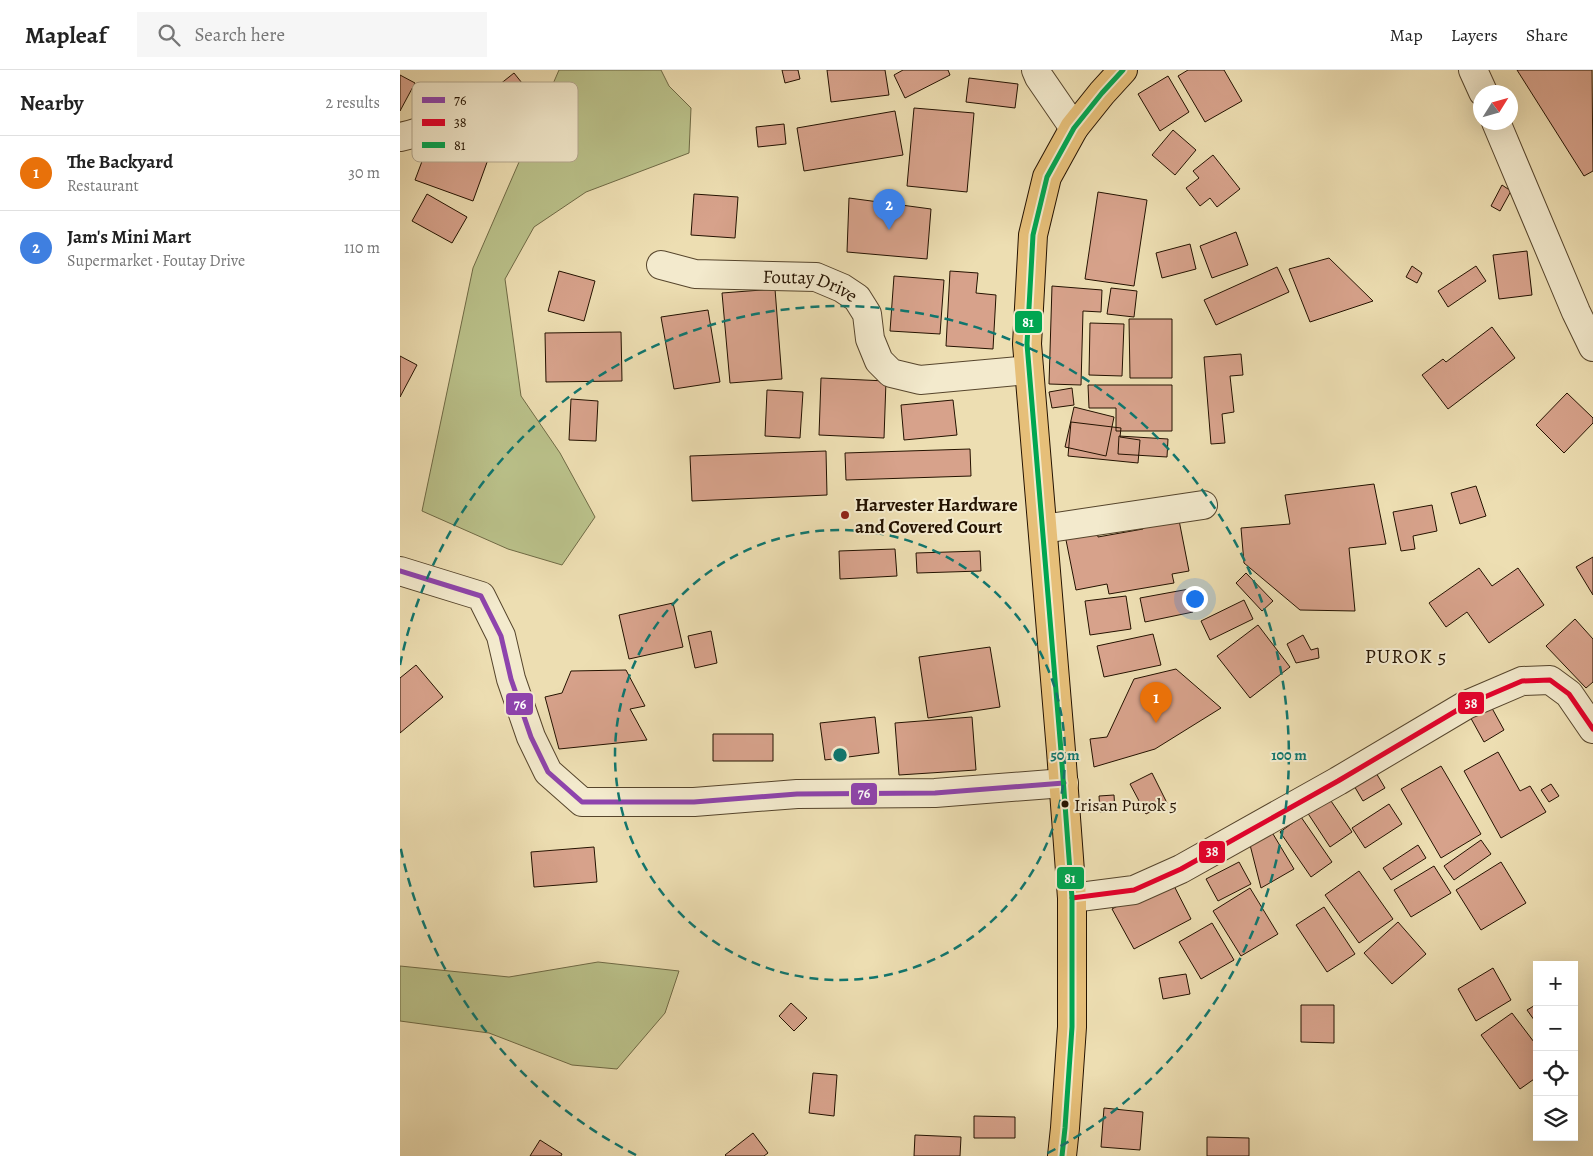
<!DOCTYPE html>
<html lang="en">
<head>
<meta charset="utf-8">
<style>
  :root { --surface:#fff; --page:#f6f6f6; --text:#222; --muted:#767676; --line:#e0e0e0; --accent:#8f2418 }
  body { margin:0; font-family:Alegreya,serif; background:var(--page); color:var(--text) }
  .controls { position:absolute; right:15px; bottom:15px; display:grid; overflow:hidden; border-radius:0px; box-shadow:0 5px 20px #0002 }
  .controls button { width:45px; height:45px; display:grid; place-items:center; padding:0; border:0; border-bottom:1px solid var(--line); background:var(--surface); color:var(--text); font:25px sans-serif }
  .compass { position:absolute; left:1073px; top:15px; width:45px; height:45px; border-radius:50%; background:var(--surface); box-shadow:0 5px 20px #0002; rotate:53deg }
  .you { position:absolute; left:794px; top:528px; width:18px; height:18px; margin:-12px; border:4px solid #fff; border-radius:50%; background:#1a73e8; box-shadow:0 0 0 8px #1a73e833 }
  .badge { display:grid; place-items:center; width:32px; height:32px; border-radius:50%; background:var(--accent); color:#fff; font-size:16px; font-weight:700 }
  .pin { position:absolute; translate:-50% -41px; filter:drop-shadow(0 1px 2px #0008) }
  .pin::after { content:''; position:absolute; top:26px; width:18px; height:15px; background:inherit; clip-path:polygon(0 0,100% 0,50% 100%) }
  .list { margin:0; padding:0; list-style:none }
  h2 { display:flex; justify-content:space-between; align-items:center; height:65px; margin:0; padding:0 20px; font-size:21px }
  h2 small { font-size:16px; font-weight:400; color:var(--muted) }
  .list li { display:grid; grid-template-columns:32px 1fr auto; gap:15px; align-items:center; box-sizing:border-box; height:75px; padding:0 20px; border-top:1px solid var(--line) }
  .list b { display:block; font-size:19px; white-space:nowrap }
  .list p { margin:0; font-size:16px; white-space:nowrap; color:var(--muted) }
  .list em { font-size:16px; font-style:normal; color:var(--muted) }
  .icon { flex:none; width:28px; height:28px; fill:none; stroke:currentColor; stroke-width:2; stroke-linecap:round; stroke-linejoin:round }
  .map { position:relative; flex:none; width:1193px; height:1086px; overflow:hidden }
  header { display:flex; align-items:center; gap:30px; box-sizing:border-box; height:70px; padding:0 25px; background:var(--surface); border-bottom:1px solid var(--line) }
  header strong { font-size:24px }
  nav { display:flex; gap:28px; margin-inline-start:auto; font-size:18px }
  .search { width:350px; height:45px; background:var(--page); display:flex; align-items:center; gap:12px; box-sizing:border-box; padding:0 18px; border-radius:0px; color:var(--muted); font-size:19px }
  main { display:flex }
  aside { flex:1; background:var(--surface) }
  .map>svg:first-child { display:block }
</style>
</head>
<body>
<header>
<strong>Mapleaf</strong>
<div class="search"><svg class="icon" aria-label="search" viewBox="0 0 24 24"><circle cx="10" cy="10" r="6"/><path d="M15 15l6 6"/></svg>Search here</div>
<nav><a>Map</a><a>Layers</a><a>Share</a></nav>
</header>
<main>
<aside>
<h2>Nearby<small>2 results</small></h2>
<ul class="list">
<li><span class="badge" style="background:#e8710a">1</span><div><b>The Backyard</b><p>Restaurant</p></div><em>30 m</em></li>
<li><span class="badge" style="background:#3f7fe0">2</span><div><b>Jam's Mini Mart</b><p>Supermarket · Foutay Drive</p></div><em>110 m</em></li>
</ul>
</aside>
<div class="map">
<svg width="1193" height="1086" viewBox="0 0 1193 1086">
  <rect width="100%" height="100%" fill="#eddeb2"/>
  <filter id="stains"><feTurbulence type="fractalNoise" baseFrequency=".004" numOctaves="4"/><feColorMatrix values="0 0 0 0 .2 0 0 0 0 .09 0 0 0 0 .02 0 0 0 .5 -.17"/></filter>
  <radialGradient id="worn" r=".72"><stop offset=".6" stop-color="#630" stop-opacity="0"/><stop offset="1" stop-color="#630" stop-opacity=".3"/></radialGradient>
  <path fill="#bac18a" stroke="#6f6a45" d="M 159,0 L 261,0 L 269,16 L 291,38 L 289,83 L 186,122 L 134,157 L 105,209 L 121,326 L 160,383 L 195,447 L 162,495 L 108,479 L 22,441 L 73,198 Z
    M 198,892 L 279,901 L 265,943 L 217,999 L 172,995 L 89,963 L 0,951 L 0,896 L 109,907 Z"/>
  <path fill="#d7a28b" stroke="#241200" d="M 382,0 L 398,0 L 400,9 L 385,13 Z
    M 427,0 L 485,0 L 489,25 L 431,32 Z
    M 503,0 L 548,0 L 550,5 L 505,28 L 494,5 Z
    M 788,0 L 824,0 L 842,31 L 805,52 L 778,6 Z
    M 1117,0 L 1192,0 L 1193,101 L 1184,106 Z
    M 114,3 L 126,18 L 86,50 L 74,35 Z
    M 0,5 L 15,13 L 0,41 Z
    M 768,6 L 789,42 L 760,61 L 738,24 Z
    M 569,8 L 618,14 L 615,38 L 566,32 Z
    M 514,38 L 574,43 L 567,122 L 507,116 Z
    M 495,41 L 503,85 L 404,101 L 397,58 Z
    M 384,54 L 386,74 L 358,77 L 356,57 Z
    M 773,60 L 796,80 L 775,105 L 752,85 Z
    M 33,62 L 90,84 L 73,131 L 15,110 Z
    M 813,85 L 840,119 L 817,137 L 810,128 L 800,136 L 786,118 L 799,108 L 793,101 Z
    M 1102,115 L 1111,121 L 1100,141 L 1091,136 Z
    M 698,122 L 747,130 L 734,216 L 685,209 Z
    M 27,124 L 67,147 L 52,173 L 12,151 Z
    M 294,124 L 338,127 L 335,168 L 291,165 Z
    M 449,128 L 531,139 L 527,189 L 447,182 Z
    M 836,162 L 848,195 L 812,208 L 800,176 Z
    M 790,174 L 796,199 L 762,208 L 756,183 Z
    M 1127,181 L 1132,225 L 1099,229 L 1093,185 Z
    M 929,188 L 973,231 L 910,252 L 889,199 Z
    M 1012,196 L 1022,203 L 1017,213 L 1006,207 Z
    M 1076,196 L 1086,211 L 1048,237 L 1038,221 Z
    M 877,197 L 889,222 L 816,255 L 804,230 Z
    M 159,201 L 195,211 L 184,251 L 148,241 Z
    M 550,201 L 578,203 L 576,223 L 596,225 L 593,279 L 546,276 Z
    M 494,206 L 544,210 L 540,264 L 490,261 Z
    M 652,216 L 702,220 L 701,242 L 683,241 L 681,315 L 649,314 Z
    M 711,218 L 737,221 L 734,247 L 707,244 Z
    M 375,219 L 382,309 L 330,313 L 322,223 Z
    M 308,240 L 320,312 L 274,319 L 261,247 Z
    M 729,249 L 772,249 L 772,308 L 730,308 Z
    M 690,253 L 724,254 L 722,306 L 689,305 Z
    M 1092,257 L 1115,288 L 1048,339 L 1022,305 L 1043,289 L 1046,292 Z
    M 221,262 L 222,311 L 146,312 L 145,263 Z
    M 841,284 L 843,305 L 830,306 L 834,342 L 822,344 L 825,373 L 811,374 L 804,287 Z
    M 0,286 L 17,295 L 0,327 Z
    M 421,308 L 486,311 L 484,368 L 419,365 Z
    M 688,315 L 772,315 L 772,361 L 716,361 L 716,338 L 689,338 Z
    M 672,318 L 674,335 L 652,338 L 649,322 Z
    M 367,320 L 403,322 L 400,368 L 365,366 Z
    M 1167,323 L 1193,348 L 1193,353 L 1164,383 L 1136,355 Z
    M 171,329 L 198,331 L 196,371 L 169,370 Z
    M 553,330 L 557,365 L 504,370 L 501,335 Z
    M 674,337 L 714,347 L 706,386 L 665,377 Z
    M 671,352 L 721,358 L 720,367 L 740,370 L 738,393 L 668,386 Z
    M 719,366 L 768,369 L 767,387 L 718,384 Z
    M 570,379 L 571,406 L 446,410 L 445,383 Z
    M 426,381 L 427,425 L 292,431 L 290,386 Z
    M 974,414 L 986,474 L 949,478 L 955,541 L 900,540 L 844,493 L 841,458 L 890,454 L 885,425 Z
    M 1076,416 L 1086,446 L 1060,454 L 1051,423 Z
    M 1032,435 L 1037,461 L 1013,466 L 1015,479 L 1001,481 L 993,442 Z
    M 777,440 L 789,501 L 772,504 L 774,513 L 709,524 L 707,514 L 676,520 L 664,460 L 696,454 L 698,467 L 743,459 L 741,446 Z
    M 495,479 L 497,506 L 440,509 L 439,481 Z
    M 580,481 L 581,501 L 517,503 L 516,483 Z
    M 1193,487 L 1193,525 L 1176,497 Z
    M 1079,498 L 1092,516 L 1118,498 L 1144,535 L 1089,573 L 1067,542 L 1046,557 L 1029,533 Z
    M 846,503 L 873,531 L 862,541 L 836,513 Z
    M 789,519 L 793,542 L 745,552 L 740,528 Z
    M 726,526 L 731,559 L 690,565 L 685,531 Z
    M 844,530 L 853,549 L 810,570 L 801,551 Z
    M 273,533 L 283,577 L 229,589 L 219,545 Z
    M 1175,549 L 1193,569 L 1193,612 L 1186,618 L 1146,576 Z
    M 858,555 L 890,597 L 850,628 L 817,586 Z
    M 311,561 L 317,593 L 295,598 L 288,566 Z
    M 753,564 L 761,595 L 704,607 L 697,576 Z
    M 903,565 L 911,580 L 918,578 L 919,588 L 896,593 L 887,574 Z
    M 590,577 L 600,637 L 528,648 L 519,587 Z
    M 16,595 L 43,627 L 0,663 L 0,608 Z
    M 776,599 L 821,638 L 755,679 L 694,697 L 690,669 L 707,667 L 734,609 Z
    M 226,600 L 245,636 L 230,639 L 247,670 L 159,679 L 145,627 L 162,623 L 171,601 Z
    M 1088,631 L 1104,660 L 1084,672 L 1068,643 Z
    M 475,647 L 479,683 L 425,690 L 420,653 Z
    M 572,647 L 576,700 L 499,705 L 495,653 Z
    M 313,664 L 373,664 L 373,691 L 313,691 Z
    M 1098,682 L 1120,721 L 1130,716 L 1146,742 L 1101,768 L 1064,701 Z
    M 972,696 L 985,718 L 963,731 L 950,709 Z
    M 1041,696 L 1081,764 L 1041,788 L 1001,719 Z
    M 752,703 L 767,733 L 746,744 L 730,714 Z
    M 1151,714 L 1159,726 L 1149,732 L 1141,720 Z
    M 714,725 L 715,741 L 700,742 L 699,726 Z
    M 929,728 L 952,762 L 930,777 L 907,742 Z
    M 989,734 L 1002,754 L 965,778 L 952,758 Z
    M 901,747 L 932,792 L 911,807 L 880,762 Z
    M 870,759 L 894,799 L 861,818 L 848,767 Z
    M 1081,770 L 1091,784 L 1054,810 L 1044,796 Z
    M 1018,775 L 1026,788 L 991,810 L 983,798 Z
    M 194,777 L 197,812 L 134,817 L 131,782 Z
    M 839,792 L 851,814 L 818,831 L 806,809 Z
    M 1101,792 L 1126,833 L 1081,860 L 1056,820 Z
    M 1034,796 L 1051,823 L 1011,847 L 994,820 Z
    M 959,801 L 993,849 L 959,873 L 925,825 Z
    M 770,808 L 791,849 L 734,879 L 712,839 Z
    M 850,818 L 878,864 L 841,886 L 813,841 Z
    M 924,837 L 955,884 L 927,902 L 896,855 Z
    M 998,852 L 1026,884 L 992,914 L 964,883 Z
    M 812,853 L 834,890 L 801,909 L 779,872 Z
    M 1093,898 L 1111,930 L 1076,951 L 1058,919 Z
    M 786,904 L 790,924 L 763,929 L 759,908 Z
    M 391,933 L 407,948 L 394,961 L 379,946 Z
    M 1137,934 L 1137,954 L 1127,940 Z
    M 901,935 L 934,935 L 934,973 L 901,972 Z
    M 1112,943 L 1137,976 L 1137,1007 L 1120,1019 L 1081,965 Z
    M 413,1003 L 437,1005 L 434,1046 L 409,1043 Z
    M 704,1038 L 743,1042 L 740,1080 L 701,1077 Z
    M 574,1046 L 615,1047 L 615,1068 L 574,1068 Z
    M 353,1063 L 368,1083 L 364,1086 L 326,1086 L 325,1085 Z
    M 515,1065 L 561,1067 L 560,1086 L 514,1086 Z
    M 807,1067 L 849,1068 L 849,1086 L 807,1086 Z
    M 140,1070 L 162,1084 L 161,1086 L 130,1086 Z"/>
  <g fill="none" stroke-linecap="round" stroke-linejoin="round">
    <g stroke="#56452c" stroke-width="30">
      <g id="street">
        <path d="M 636,0 L 639,7 L 674,58"/>
        <path d="M 1073,0 L 1083,22"/>
        <path d="M 1096,52 L 1176,242 L 1193,277"/>
        <path d="M 0,67 C 23,62 43,55 61,40"/>
        <path id="s1" d="M 261,195 L 295,204 L 416,207 L 442,218 L 457,228 L 467,244 L 470,269 L 479,291 L 491,303 L 520,310 L 629,300"/>
        <path d="M 643,459 L 803,435"/>
        <path d="M 0,501 L 81,526 L 101,566 L 111,609 L 131,667 L 148,702 L 182,732 L 294,732 L 397,724 L 535,723 L 664,713"/>
        <path d="M 672,828 L 734,820 L 781,799 L 938,711 L 1066,635 L 1122,611 L 1150,610 L 1169,624 L 1193,659"/>
      </g>
    </g>
    <g stroke="#241200" stroke-width="30">
      <path id="highway" d="M 662,1086 L 665,1058 L 672,957 L 672,828 L 661,681 L 627,274 L 633,165 L 647,107 L 674,58 L 702,23 L 723,0"/>
    </g>
    <use href="#street" stroke="#f3eacd" stroke-width="28"/>
    <use href="#highway" stroke="#e6bf79" stroke-width="28"/>
    <g stroke="#f3eacd" stroke-width="9">
      <path id="bus-1" d="M 0,501 L 81,526 L 101,566 L 111,609 L 131,667 L 148,702 L 182,732 L 294,732 L 397,724 L 535,723 L 664,713"/>
    </g>
    <g stroke="#f3eacd" stroke-width="9">
      <path id="bus-2" d="M 672,828 L 734,820 L 781,799 L 938,711 L 1066,635 L 1122,611 L 1150,610 L 1169,624 L 1193,659"/>
    </g>
    <g stroke="#f3eacd" stroke-width="9">
      <path id="bus-3" d="M 662,1086 L 665,1058 L 672,957 L 672,828 L 661,681 L 627,274 L 633,165 L 647,107 L 674,58 L 702,23 L 723,0"/>
    </g>
    <use href="#bus-1" stroke="#8e44ad" stroke-width="5"/>
    <use href="#bus-2" stroke="#e4002b" stroke-width="5"/>
    <use href="#bus-3" stroke="#00a651" stroke-width="5"/>
  </g>
  <g fill="none" stroke="#0f766e" stroke-width="2.5" stroke-dasharray="9 6">
    <circle cx="440" cy="685" r="225"/>
    <path d="M236 1085A449 449 0 0 1 0 775M0 595A449 449 0 1 1 644 1085"/>
  </g>
  <circle fill="#8f2418" stroke="#f3eacd" stroke-width="2" cx="445" cy="445" r="5"/>
  <circle fill="#241200" stroke="#f3eacd" stroke-width="2" cx="665" cy="734" r="4.5"/>
  <g text-anchor="middle" stroke-width="4" stroke-linejoin="round" paint-order="stroke">
    <g font-size="18" fill="#241200" stroke="#f3eacd" text-anchor="start">
      <text x="674" y="741">Irisan Purok 5</text>
    </g>
    <g font-size="19" fill="#241200" stroke="#f3eacd">
      <text dy="7" stroke="none"><textPath href="#s1" startOffset="152">Foutay Drive</textPath></text>
    </g>
    <g font-size="19" font-weight="bold" fill="#241200" stroke="#f3eacd" text-anchor="start">
      <text x="455" y="441">Harvester Hardware<tspan x="455" dy="22">and Covered Court</tspan></text>
    </g>
    <g font-size="20" letter-spacing="1" fill="#241200" stroke="#f3eacd">
      <text x="1006" y="593">PUROK 5</text>
    </g>
  </g>
  <rect x="12" y="12" width="166" height="80" rx="8" fill="#f3eacd" stroke="#b5a990" stroke-width="1"/>
  <rect x="22" y="27" width="23" height="6" fill="#8e44ad"/>
  <rect x="22" y="49" width="23" height="7" fill="#e4002b"/>
  <rect x="22" y="72" width="23" height="6" fill="#00a651"/>
  <g font-size="14" fill="#241200">
    <text x="54" y="35">76</text>
    <text x="54" y="57">38</text>
    <text x="54" y="80">81</text>
  </g>
  <circle cx="440" cy="685" r="8" fill="#0f766e" stroke="#f3eacd" stroke-width="2.5"/>
  <g font-size="15" text-anchor="middle" font-weight="bold" fill="#0f766e" stroke="#f3eacd" stroke-width="4" stroke-linejoin="round" paint-order="stroke">
    <text x="665" y="690">50 m</text>
    <text x="889" y="690">100 m</text>
  </g>
  <g stroke="#f3eacd" stroke-width="2">
    <rect x="614" y="240" width="29" height="24" rx="5" fill="#00a651"/>
    <rect x="1057" y="621" width="28" height="24" rx="5" fill="#e4002b"/>
    <rect x="105" y="622" width="29" height="24" rx="5" fill="#8e44ad"/>
    <rect x="450" y="712" width="28" height="24" rx="5" fill="#8e44ad"/>
    <rect x="798" y="770" width="28" height="24" rx="5" fill="#e4002b"/>
    <rect x="656" y="796" width="29" height="24" rx="5" fill="#00a651"/>
  </g>
  <g font-size="14" text-anchor="middle" font-weight="bold" fill="#fff">
    <text x="628" y="257">81</text>
    <text x="1071" y="638">38</text>
    <text x="120" y="639">76</text>
    <text x="464" y="728">76</text>
    <text x="812" y="786">38</text>
    <text x="670" y="813">81</text>
  </g>
  <rect width="100%" height="100%" filter="url(#stains)"/>
  <rect width="100%" height="100%" fill="url(#worn)"/>
</svg>
<div class="controls">
<button>+</button>
<button>−</button>
<button><svg class="icon" aria-label="locate" viewBox="0 0 24 24"><circle cx="12" cy="12" r="6"/><path d="M12 2v4M12 18v4M2 12h4M18 12h4"/></svg></button>
<button><svg class="icon" aria-label="layers" viewBox="0 0 24 24"><path d="M12 4l9 5-9 5-9-5zM3 14l9 5 9-5"/></svg></button>
</div>
<svg class="compass" viewBox="-18 -18 36 36"><path d="M0-13l5 13h-10z" fill="#e53935"/><path d="M0 13l5-13h-10z" fill="#767676"/></svg>
<div class="you"></div>
<div class="pin badge" style="left:756px;top:653px;background:#e8710a">1</div>
<div class="pin badge" style="left:489px;top:160px;background:#3f7fe0">2</div>
</div>
</main>
</body>
</html>
